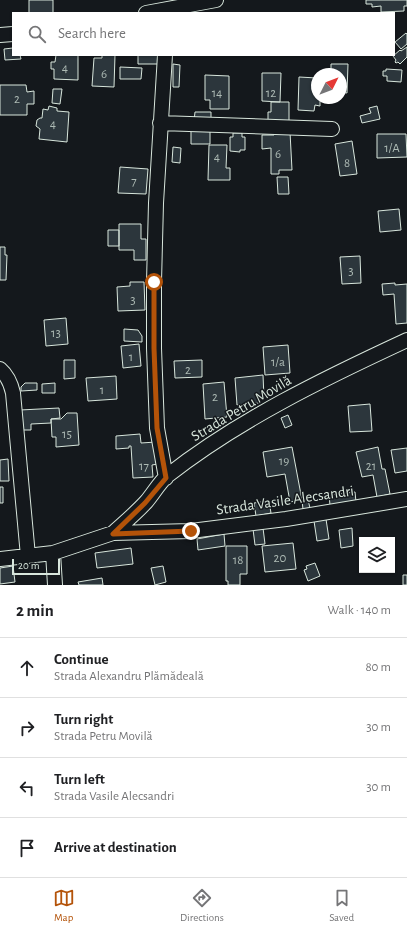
<!DOCTYPE html>
<html lang="en">
<head>
<meta charset="utf-8">
<style>
  :root { --surface:#fff; --page:#f2f2f2; --text:#202124; --muted:#757577; --line:#e0e0e0; --accent:#b45309 }
  body { margin:0; font-family:"Alegreya Sans",sans-serif; background:var(--page); color:var(--text) }
  .controls { position:absolute; right:12px; bottom:12px; display:grid; overflow:hidden; border-radius:0px; box-shadow:0 1px 3px #0004 }
  .controls button { width:36px; height:36px; display:grid; place-items:center; padding:0; border:0; border-bottom:1px solid var(--line); background:var(--surface); color:var(--text); font:20px sans-serif }
  .compass { position:absolute; left:311px; top:68px; width:36px; height:36px; border-radius:50%; background:var(--surface); box-shadow:0 1px 3px #0004; rotate:48deg }
  .scale { position:absolute; left:12px; bottom:10px; width:48px; box-sizing:border-box; padding-left:4px; border:2px solid #d8e6dc; border-top:0; font-size:11px; line-height:14px; white-space:nowrap; color:#d8e6dc; -webkit-text-stroke:3px #14181c; paint-order:stroke }
  .stop { position:absolute; width:12px; height:12px; margin:-9px; border:3px solid #b45309; border-radius:50%; background:#fff }
  .stop.end { background:#b45309; border-color:#fff; box-shadow:0 1px 4px #0008 }
  .list { margin:0; padding:0; list-style:none }
  h2 { display:flex; justify-content:space-between; align-items:center; height:52px; margin:0; padding:0 16px; font-size:17px }
  h2 small { font-size:13px; font-weight:400; color:var(--muted) }
  .list li { display:grid; grid-template-columns:26px 1fr auto; gap:12px; align-items:center; box-sizing:border-box; height:60px; padding:0 16px; border-top:1px solid var(--line) }
  .list b { display:block; font-size:15px; white-space:nowrap }
  .list p { margin:0; font-size:13px; white-space:nowrap; color:var(--muted) }
  .list em { font-size:13px; font-style:normal; color:var(--muted) }
  .icon { flex:none; width:22px; height:22px; fill:none; stroke:currentColor; stroke-width:2; stroke-linecap:round; stroke-linejoin:round }
  .map { position:relative; flex:none; width:407px; height:585px; overflow:hidden }
  .search { position:absolute; background:var(--surface); box-shadow:0 1px 3px #0004; left:12px; right:12px; top:12px; height:44px; display:flex; align-items:center; gap:10px; box-sizing:border-box; padding:0 14px; border-radius:0px; color:var(--muted); font-size:15px }
  .sheet { height:292px; background:var(--surface) }
  nav { display:flex; justify-content:space-around; align-items:center; box-sizing:border-box; height:56px; border-top:1px solid var(--line); background:var(--surface); font-size:11px; color:var(--muted) }
  nav a { display:grid; justify-items:center; gap:2px }
  nav .on { color:var(--accent) }
  .map>svg:first-child { display:block }
</style>
</head>
<body>
<div class="map">
<svg width="407" height="585" viewBox="0 0 407 585">
  <rect width="100%" height="100%" fill="#14181c"/>
  <path fill="#2c363c" stroke="#d8e6dc" d="M 29,0 L 53,0 L 53,13 L 29,13 Z
    M 366,0 L 407,0 L 407,6 L 404,6 L 404,11 L 381,12 L 381,6 L 372,7 L 372,4 L 366,4 Z
    M 406,33 L 407,34 L 407,44 L 401,49 L 395,42 Z
    M 407,47 L 407,57 L 400,64 L 398,62 L 396,63 L 395,62 L 396,60 L 393,56 L 400,50 L 401,51 Z
    M 13,48 L 13,55 L 20,55 L 21,59 L 5,60 L 4,49 Z
    M 56,55 L 78,55 L 78,80 L 54,79 L 54,69 L 51,69 L 51,62 L 55,62 Z
    M 102,55 L 115,55 L 114,87 L 92,86 L 94,58 L 102,58 Z
    M 138,55 L 160,55 L 160,64 L 138,64 Z
    M 173,64 L 180,65 L 179,87 L 173,87 Z
    M 331,64 L 348,64 L 347,93 L 341,92 L 341,74 L 328,74 L 328,71 L 331,71 Z
    M 120,67 L 142,68 L 141,79 L 120,79 Z
    M 386,69 L 402,70 L 401,82 L 387,81 L 387,76 L 383,76 L 383,71 L 386,71 Z
    M 262,73 L 281,73 L 280,102 L 262,101 Z
    M 205,75 L 229,76 L 229,109 L 210,109 L 210,100 L 205,100 Z
    M 299,77 L 317,78 L 317,98 L 320,98 L 320,106 L 315,105 L 314,111 L 298,110 Z
    M 0,85 L 26,85 L 27,92 L 34,91 L 34,104 L 27,104 L 27,115 L 0,115 Z
    M 53,89 L 62,89 L 60,104 L 52,103 Z
    M 271,102 L 289,102 L 289,121 L 268,121 L 268,112 L 271,112 Z
    M 49,106 L 57,108 L 57,111 L 69,112 L 67,142 L 39,139 L 40,129 L 36,126 L 37,120 L 40,118 L 42,118 L 43,109 L 48,110 Z
    M 377,106 L 380,119 L 362,123 L 360,116 L 371,113 L 369,108 Z
    M 195,112 L 211,112 L 211,121 L 194,121 Z
    M 191,131 L 210,131 L 210,144 L 191,144 Z
    M 274,132 L 290,132 L 292,170 L 279,170 L 279,174 L 271,174 L 271,148 L 262,149 L 262,135 L 274,135 Z
    M 233,133 L 242,133 L 242,137 L 245,137 L 245,150 L 240,150 L 240,152 L 230,151 L 230,137 L 233,137 Z
    M 377,134 L 406,134 L 407,157 L 377,158 Z
    M 352,141 L 357,174 L 340,176 L 335,144 Z
    M 209,145 L 227,145 L 226,168 L 230,168 L 230,180 L 208,180 Z
    M 173,147 L 181,148 L 180,163 L 172,162 Z
    M 120,167 L 148,169 L 146,194 L 118,193 Z
    M 277,177 L 288,177 L 289,194 L 278,194 Z
    M 399,209 L 401,230 L 380,232 L 378,211 Z
    M 119,224 L 141,224 L 141,239 L 146,239 L 146,260 L 134,260 L 134,250 L 119,250 Z
    M 108,230 L 119,230 L 119,246 L 108,246 Z
    M 0,247 L 5,247 L 5,255 L 7,255 L 6,280 L 0,280 Z
    M 360,256 L 361,283 L 342,284 L 340,257 Z
    M 130,282 L 144,282 L 145,310 L 118,311 L 117,287 L 130,286 Z
    M 395,283 L 395,285 L 407,284 L 407,323 L 396,324 L 394,294 L 383,295 L 382,284 Z
    M 66,318 L 68,344 L 46,346 L 44,320 Z
    M 124,329 L 138,330 L 142,336 L 142,342 L 124,341 Z
    M 139,344 L 141,366 L 123,368 L 121,346 Z
    M 288,345 L 290,373 L 265,375 L 263,347 Z
    M 64,360 L 75,360 L 75,378 L 64,379 Z
    M 202,360 L 202,377 L 175,378 L 174,361 Z
    M 263,375 L 264,398 L 259,399 L 259,403 L 237,405 L 235,378 Z
    M 116,376 L 117,399 L 88,401 L 86,378 Z
    M 224,382 L 227,417 L 205,419 L 203,384 Z
    M 25,383 L 37,383 L 37,390 L 21,391 L 21,387 Z
    M 55,383 L 55,393 L 42,393 L 42,384 Z
    M 370,404 L 372,431 L 350,432 L 348,406 Z
    M 59,408 L 60,418 L 51,419 L 51,423 L 31,424 L 31,430 L 20,430 L 20,410 Z
    M 67,413 L 77,413 L 79,445 L 56,447 L 56,437 L 52,437 L 51,419 L 61,419 Z
    M 288,415 L 292,425 L 285,428 L 281,418 Z
    M 140,434 L 141,443 L 156,442 L 158,464 L 152,465 L 153,477 L 133,478 L 131,446 L 129,446 L 129,448 L 116,449 L 116,436 Z
    M 292,447 L 302,500 L 290,502 L 285,474 L 267,477 L 263,452 Z
    M 378,447 L 382,469 L 385,469 L 390,494 L 377,497 L 373,475 L 362,477 L 356,452 Z
    M 407,448 L 407,471 L 395,473 L 391,450 Z
    M 8,459 L 9,481 L 0,481 L 0,460 Z
    M 0,487 L 3,487 L 3,503 L 0,503 Z
    M 355,492 L 356,502 L 330,505 L 329,495 Z
    M 308,500 L 310,508 L 303,509 L 302,501 Z
    M 269,501 L 271,513 L 256,516 L 254,503 Z
    M 326,519 L 329,539 L 317,541 L 314,521 Z
    M 263,528 L 265,544 L 255,545 L 253,529 Z
    M 352,528 L 353,546 L 341,548 L 339,530 Z
    M 224,534 L 225,546 L 198,550 L 197,539 Z
    M 293,543 L 296,569 L 265,572 L 262,546 Z
    M 226,546 L 247,546 L 247,574 L 240,574 L 240,585 L 228,585 L 228,581 L 226,581 Z
    M 131,548 L 133,564 L 97,568 L 95,553 Z
    M 315,563 L 320,576 L 308,581 L 304,570 L 307,569 L 306,566 Z
    M 13,566 L 15,582 L 0,584 L 0,568 Z
    M 163,566 L 166,582 L 155,585 L 151,568 Z
    M 403,575 L 407,575 L 407,585 L 403,585 Z
    M 102,578 L 103,585 L 79,585 L 78,582 Z"/>
  <g fill="none" stroke-linecap="round" stroke-linejoin="round">
    <g stroke="#d8e6dc" stroke-width="16">
      <path id="street" d="M 146,13 L 216,0
        M 0,35 L 13,34
        M 165,55 L 156,203 L 154,282 L 154,348 L 157,428 L 166,478
        M 160,123 L 332,129
        M 0,369 C 7,375 11,384 13,393 L 28,556
        M 113,533 C 124,523 136,513 146,502 C 153,494 159,483 167,476 C 238,420 325,378 407,340
        M 53,553 L 55,585
        M 0,559 L 53,553 L 113,533 L 191,531 L 286,519 L 407,499"/>
    </g>
    <use href="#street" stroke="#14181c" stroke-width="14"/>
  </g>
  <g fill="none" stroke-linecap="round" stroke-linejoin="round">
    <path stroke="#b45309" stroke-width="5" d="M 154,282 L 154,348 L 157,428 L 166,478 L 145,503 L 113,534 L 191,531"/>
  </g>
  <g text-anchor="middle" stroke-width="3" stroke-linejoin="round" paint-order="stroke">
    <g font-size="13" fill="#adbab4">
      <text x="65" y="72">4</text>
      <text x="104" y="78">6</text>
      <text x="217" y="97">14</text>
      <text x="271" y="97">12</text>
      <text x="17" y="103">2</text>
      <text x="53" y="128">4</text>
      <text x="392" y="152">1/A</text>
      <text x="278" y="158">6</text>
      <text x="217" y="161">4</text>
      <text x="347" y="167">8</text>
      <text x="134" y="185">7</text>
      <text x="351" y="275">3</text>
      <text x="133" y="304">3</text>
      <text x="56" y="337">13</text>
      <text x="131" y="361">1</text>
      <text x="278" y="366">1/a</text>
      <text x="188" y="374">2</text>
      <text x="102" y="394">1</text>
      <text x="215" y="401">2</text>
      <text x="67" y="438">15</text>
      <text x="284" y="465">19</text>
      <text x="144" y="470">17</text>
      <text x="371" y="470">21</text>
      <text x="280" y="562">20</text>
      <text x="238" y="564">18</text>
    </g>
    <g font-size="15" fill="#d8e6dc" stroke="#14181c">
      <text transform="translate(241 408) rotate(-31)" y="5">Strada Petru Movilă</text>
      <text transform="translate(285 500) rotate(-8)" y="5">Strada Vasile Alecsandri</text>
    </g>
  </g>
</svg>
<div class="controls">
<button><svg class="icon" aria-label="layers" viewBox="0 0 24 24"><path d="M12 4l9 5-9 5-9-5zM3 14l9 5 9-5"/></svg></button>
</div>
<svg class="compass" viewBox="-18 -18 36 36"><path d="M0-13l5 13h-10z" fill="#e53935"/><path d="M0 13l5-13h-10z" fill="#757577"/></svg>
<div class="scale">20 m</div>
<div class="stop" style="left:154px;top:282px"></div>
<div class="stop end" style="left:191px;top:531px"></div>
<div class="search"><svg class="icon" aria-label="search" viewBox="0 0 24 24"><circle cx="10" cy="10" r="6"/><path d="M15 15l6 6"/></svg>Search here</div>
</div>
<section class="sheet">
<h2>2 min<small>Walk · 140 m</small></h2>
<ul class="list">
<li><svg class="icon" aria-label="ahead" viewBox="0 0 24 24"><path d="M12 20V5M6 11l6-6 6 6"/></svg><div><b>Continue</b><p>Strada Alexandru Plămădeală</p></div><em>80 m</em></li>
<li><svg class="icon" aria-label="right" viewBox="0 0 24 24"><path d="M7 20v-9h11M14 6l5 5-5 5"/></svg><div><b>Turn right</b><p>Strada Petru Movilă</p></div><em>30 m</em></li>
<li><svg class="icon" aria-label="left" viewBox="0 0 24 24"><path d="M17 20v-9H6M10 6l-5 5 5 5"/></svg><div><b>Turn left</b><p>Strada Vasile Alecsandri</p></div><em>30 m</em></li>
<li><svg class="icon" aria-label="arrive" viewBox="0 0 24 24"><path d="M6 21V4h12l-3 4 3 4H6"/></svg><div><b>Arrive at destination</b></div></li>
</ul>
</section>
<nav>
<a class="on"><svg class="icon" aria-label="map" viewBox="0 0 24 24"><path d="M3 6l6-2 6 2 6-2v14l-6 2-6-2-6 2zM9 4v14M15 6v14"/></svg>Map</a>
<a><svg class="icon" aria-label="directions" viewBox="0 0 24 24"><path d="M12 3l9 9-9 9-9-9zM9 14v-3h6M13 9l2 2-2 2"/></svg>Directions</a>
<a><svg class="icon" aria-label="saved" viewBox="0 0 24 24"><path d="M7 4h10v16l-5-4-5 4z"/></svg>Saved</a>
</nav>
</body>
</html>
